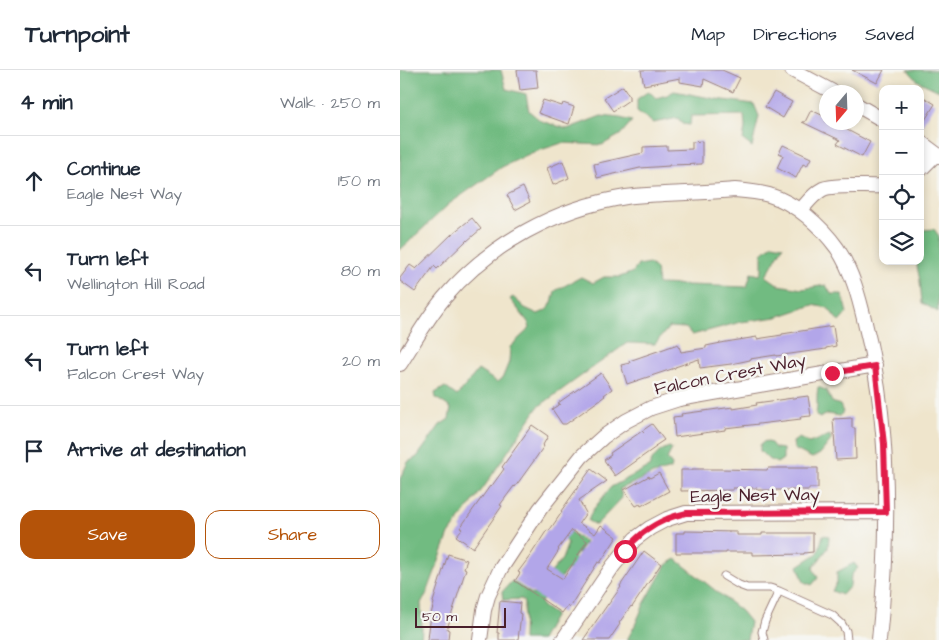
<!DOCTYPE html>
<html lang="en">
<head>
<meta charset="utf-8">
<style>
  :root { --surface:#fff; --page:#f2f2f3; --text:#1f2937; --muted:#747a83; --line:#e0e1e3; --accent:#b45309 }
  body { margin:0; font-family:"Architects Daughter",sans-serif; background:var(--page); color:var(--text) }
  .controls { position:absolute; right:15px; top:15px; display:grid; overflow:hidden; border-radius:10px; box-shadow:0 2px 8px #0003 }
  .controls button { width:45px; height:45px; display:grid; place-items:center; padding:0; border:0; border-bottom:1px solid var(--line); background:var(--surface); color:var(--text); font:25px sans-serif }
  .compass { position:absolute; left:419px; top:15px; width:45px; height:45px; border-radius:50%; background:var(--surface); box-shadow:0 2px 8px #0003; rotate:199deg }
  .scale { position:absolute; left:15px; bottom:12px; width:91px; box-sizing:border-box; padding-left:5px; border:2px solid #4a1f2b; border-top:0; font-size:14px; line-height:18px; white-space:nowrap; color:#4a1f2b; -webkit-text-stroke:4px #f6f6f2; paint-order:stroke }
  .stop { position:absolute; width:15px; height:15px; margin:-11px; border:4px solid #e11d48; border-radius:50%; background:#fff }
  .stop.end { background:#e11d48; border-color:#fff; box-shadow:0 1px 5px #0008 }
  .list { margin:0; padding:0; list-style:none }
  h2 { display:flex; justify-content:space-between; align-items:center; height:65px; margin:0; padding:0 20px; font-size:21px }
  h2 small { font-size:16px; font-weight:400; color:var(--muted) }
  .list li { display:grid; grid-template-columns:32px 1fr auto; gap:15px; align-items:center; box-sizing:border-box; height:90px; padding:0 20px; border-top:1px solid var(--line) }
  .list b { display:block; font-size:19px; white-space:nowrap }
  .list p { margin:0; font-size:16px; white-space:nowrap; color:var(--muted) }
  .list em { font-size:16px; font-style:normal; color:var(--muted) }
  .actions { display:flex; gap:10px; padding:15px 20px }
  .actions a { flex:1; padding:11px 0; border:1px solid var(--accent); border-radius:15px; text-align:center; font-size:18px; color:var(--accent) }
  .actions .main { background:var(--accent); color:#fff }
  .icon { flex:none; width:28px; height:28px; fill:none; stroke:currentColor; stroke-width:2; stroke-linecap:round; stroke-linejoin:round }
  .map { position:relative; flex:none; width:539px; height:570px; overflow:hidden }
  header { display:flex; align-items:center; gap:30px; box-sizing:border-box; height:70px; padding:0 25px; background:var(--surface); border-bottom:1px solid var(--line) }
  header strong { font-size:24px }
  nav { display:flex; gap:28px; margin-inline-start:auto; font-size:18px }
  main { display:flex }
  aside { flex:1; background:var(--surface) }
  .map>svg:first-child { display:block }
</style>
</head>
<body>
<header>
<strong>Turnpoint</strong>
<nav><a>Map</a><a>Directions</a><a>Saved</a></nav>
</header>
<main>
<aside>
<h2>4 min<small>Walk · 250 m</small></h2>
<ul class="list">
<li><svg class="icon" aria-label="ahead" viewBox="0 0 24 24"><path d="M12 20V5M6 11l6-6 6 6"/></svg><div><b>Continue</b><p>Eagle Nest Way</p></div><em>150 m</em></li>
<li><svg class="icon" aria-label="left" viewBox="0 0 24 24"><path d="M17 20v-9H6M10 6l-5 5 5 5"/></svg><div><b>Turn left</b><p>Wellington Hill Road</p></div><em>80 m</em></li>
<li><svg class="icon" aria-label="left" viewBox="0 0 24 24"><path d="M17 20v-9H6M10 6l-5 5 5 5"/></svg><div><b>Turn left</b><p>Falcon Crest Way</p></div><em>20 m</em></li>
<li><svg class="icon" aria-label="arrive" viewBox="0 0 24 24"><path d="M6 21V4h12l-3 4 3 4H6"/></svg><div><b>Arrive at destination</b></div></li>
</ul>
<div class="actions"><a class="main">Save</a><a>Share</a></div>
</aside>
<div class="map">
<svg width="539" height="570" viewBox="0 0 539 570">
  <rect width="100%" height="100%" fill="#f6f6f2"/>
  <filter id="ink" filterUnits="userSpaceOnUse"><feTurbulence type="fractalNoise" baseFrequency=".02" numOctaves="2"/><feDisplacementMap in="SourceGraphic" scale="10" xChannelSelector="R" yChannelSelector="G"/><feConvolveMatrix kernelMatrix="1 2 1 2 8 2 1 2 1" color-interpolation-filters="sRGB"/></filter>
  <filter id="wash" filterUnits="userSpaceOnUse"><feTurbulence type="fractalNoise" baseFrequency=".0096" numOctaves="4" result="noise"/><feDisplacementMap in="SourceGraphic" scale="20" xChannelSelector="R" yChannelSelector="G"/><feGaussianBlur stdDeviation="1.12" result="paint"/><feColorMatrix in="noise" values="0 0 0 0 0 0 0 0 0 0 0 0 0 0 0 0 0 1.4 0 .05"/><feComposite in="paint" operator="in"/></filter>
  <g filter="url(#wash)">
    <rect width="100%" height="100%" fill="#efe5cc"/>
    <path fill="#71bb81" stroke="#5e6d56" d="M 0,0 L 101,0 L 106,19 L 126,24 L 129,41 L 141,51 L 167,59 L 201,46 L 220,48 L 232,51 L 220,65 L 202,75 L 162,73 L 131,83 L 102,97 L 49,134 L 0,180 Z
      M 508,0 L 539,0 L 539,21 L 518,11 Z
      M 249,21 L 256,28 L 267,25 L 274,21 L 316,29 L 354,34 L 359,46 L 352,77 L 343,70 L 345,57 L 344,45 L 291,46 L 290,55 L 282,54 L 278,48 L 253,53 L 237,41 L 237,29 Z
      M 534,159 L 539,166 L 538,242 L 522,233 L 520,211 L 516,191 L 520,191 L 520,163 L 522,160 Z
      M 373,174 L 383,176 L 366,206 L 379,215 L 402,219 L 426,215 L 431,224 L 442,224 L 447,243 L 439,252 L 428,238 L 413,235 L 377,247 L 341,252 L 292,265 L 286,258 L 269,257 L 255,274 L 227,273 L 138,337 L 84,417 L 49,464 L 27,523 L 21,533 L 22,559 L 21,570 L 0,570 L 0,409 L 8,392 L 17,387 L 40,355 L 49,349 L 51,338 L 36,328 L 35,323 L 45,317 L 57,326 L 78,300 L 97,312 L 102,309 L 109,292 L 110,277 L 130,258 L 128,252 L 110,229 L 113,227 L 125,238 L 138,244 C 151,239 152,234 155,221 L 181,207 L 193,213 L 204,207 L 220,207 L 233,202 L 238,195 L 249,193 L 256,199 L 258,214 L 347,217 L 351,203 L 360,205 L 362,200 L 362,183 Z
      M 418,317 L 426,320 L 432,332 L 440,335 L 443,342 L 440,346 L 428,344 L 419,348 L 416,345 C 418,335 416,327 418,317 Z
      M 430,365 L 431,370 L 420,384 L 412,388 L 394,379 L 393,372 L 399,368 L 409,373 Z
      M 365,371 L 371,373 L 375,378 L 383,379 L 383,389 L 377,393 L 367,388 L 360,381 L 360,375 Z
      M 270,377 L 272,379 L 267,389 L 272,395 L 271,399 L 253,404 L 220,419 L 222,428 L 196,455 L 188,451 L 192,441 L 211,417 L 249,397 C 252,388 260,379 270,377 Z
      M 159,454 L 185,472 L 174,488 L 178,494 L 175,500 L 168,499 L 141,532 L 142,536 L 155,545 L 141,570 L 123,570 L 124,533 L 122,529 L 103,530 L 102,522 L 112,511 L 133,525 L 162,489 L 168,473 L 161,465 Z
      M 423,465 L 429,466 L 428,478 L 413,498 L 418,508 L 412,515 L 404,512 L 398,496 L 418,483 Z
      M 276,489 L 341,541 L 350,552 L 347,570 L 227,570 L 235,555 L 244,534 L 266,495 Z
      M 454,493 L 458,498 L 451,505 L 450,516 L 442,525 L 432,521 L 437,512 L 437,502 Z"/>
    <g id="blocks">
      <path fill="#b2a6e9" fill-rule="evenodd" d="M 117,0 L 136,0 L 138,18 L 120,20 Z
        M 241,0 L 322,0 L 340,8 L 333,22 L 304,9 L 303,16 L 280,12 L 280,8 L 244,15 Z
        M 452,0 L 484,0 L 477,13 Z
        M 223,16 L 229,26 L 229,30 L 213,41 L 204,28 Z
        M 374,22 L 392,32 L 383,48 L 365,37 Z
        M 520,25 L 535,34 L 520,58 Z
        M 143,30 L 162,36 L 163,33 L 174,37 L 169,54 L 138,43 Z
        M 411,40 L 426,47 L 426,52 L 432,52 L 470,72 L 462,87 L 437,74 L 440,70 L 402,52 L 405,52 Z
        M 302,71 L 302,94 L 269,95 L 269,96 L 240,98 L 197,108 L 194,94 L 243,83 L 243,77 L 267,76 L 267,80 L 292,79 L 292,72 Z
        M 383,75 L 411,88 L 407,96 L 403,94 L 396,108 L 377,98 L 383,85 L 379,83 Z
        M 163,91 L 169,108 L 153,115 L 147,98 Z
        M 123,117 L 130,132 L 115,140 L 107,125 Z
        M 72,148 L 81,159 L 67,171 L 67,170 L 37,199 L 34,196 L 15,222 L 0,211 L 0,208 L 10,195 L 16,199 L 53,163 Z
        M 433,256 L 436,276 L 426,278 L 426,279 L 376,286 L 376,285 L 350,289 L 350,290 L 331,294 L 300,298 L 299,289 L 275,297 L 275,298 L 227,314 L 221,295 L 230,293 L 229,291 L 278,274 L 281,282 L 306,278 L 306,276 L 326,272 L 357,267 L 357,269 L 382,265 L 382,264 Z
        M 201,303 L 212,319 L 204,325 L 205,326 L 180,344 L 166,354 L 162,354 L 152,339 L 160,334 L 158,333 Z
        M 408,326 L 411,346 L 400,347 L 401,349 L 325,358 L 325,360 L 275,367 L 273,347 L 282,346 L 281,344 L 333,337 L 333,339 L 357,335 L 356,333 Z
        M 452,348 L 452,358 L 455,358 L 456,389 L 436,390 L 433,349 Z
        M 252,354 L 264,370 L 255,376 L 256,377 L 215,406 L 204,390 L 211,385 L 210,383 L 242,361 L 244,363 L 242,361 Z
        M 132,355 L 148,366 L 143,375 L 144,376 L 133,392 L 115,417 L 114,416 L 100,435 L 102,436 L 73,478 L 56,466 L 62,459 L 60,458 L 90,416 L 91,417 L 104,399 L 102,397 Z
        M 368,398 L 418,398 L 418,418 L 409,418 L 409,420 L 357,420 L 357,418 L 333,418 L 333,420 L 281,421 L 281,400 L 292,400 L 292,399 L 320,399 L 367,400 Z
        M 191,399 L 207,411 L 179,430 L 186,443 L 179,453 L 195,464 L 201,455 L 217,467 L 200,493 L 198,492 L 169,538 L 167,536 L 162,543 L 115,511 L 120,503 L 118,502 L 130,486 L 147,460 L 149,461 L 162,442 L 161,441 ZM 172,460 L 187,471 L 163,509 L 147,499 L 159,480 L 158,479 Z
        M 259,403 L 269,421 L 241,436 L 240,434 L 236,436 L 224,420 L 249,406 L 250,408 Z
        M 285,461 L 337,462 L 337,465 L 362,465 L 362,463 L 413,463 L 413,482 L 404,483 L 404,484 L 352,485 L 352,482 L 326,482 L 326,483 L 276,483 L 276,463 L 285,463 Z
        M 244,481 L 261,494 L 232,537 L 231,536 L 219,553 L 220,554 L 209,570 L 183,570 L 208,534 L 208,535 L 221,517 L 220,516 Z
        M 48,484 L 67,490 L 64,498 L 66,499 L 47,559 L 49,560 L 48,570 L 30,570 L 28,569 L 31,544 L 34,533 L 33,532 Z
        M 100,531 L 120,533 L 119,543 L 121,544 L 118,570 L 99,570 L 99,563 L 97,563 Z"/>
    </g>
  </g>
  <g filter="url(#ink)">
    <use href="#blocks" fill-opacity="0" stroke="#9c827c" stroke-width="1"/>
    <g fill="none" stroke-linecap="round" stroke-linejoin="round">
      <g stroke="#9c827c" stroke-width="9">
        <path id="service" d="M 324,506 L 339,515 L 347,518 L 370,518 L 379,521 L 432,545 L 441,553 L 446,561 L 447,570
          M 364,570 L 362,562 L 365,551 L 379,521"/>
      </g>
      <g stroke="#9c827c" stroke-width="16">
        <path id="minor" d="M 392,0 L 433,22
          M 457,35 L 483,50
          M 520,72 L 539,86
          M 520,100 L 536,84
          M 400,141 C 407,133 413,124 423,119 C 435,114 468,117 483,116
          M 0,294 C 14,272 27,248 44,228 C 90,174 156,138 226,127 C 238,125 251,125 264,124 C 288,123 312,122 335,120 C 347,121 358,122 369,125 C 396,133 421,156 437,178 C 452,201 459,227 465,253 C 491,355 490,466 479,570
          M 80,570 L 84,540 L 88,526 L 100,500 L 140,439 L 182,386 L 203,367 L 226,351 L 251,338 L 279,329 L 475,295
          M 163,570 L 213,496 L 235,469 L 250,458 L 267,449 L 286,443 L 486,442"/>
      </g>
      <use href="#service" stroke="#fff" stroke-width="7"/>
      <use href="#minor" stroke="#fff" stroke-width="14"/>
    </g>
  </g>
  <g fill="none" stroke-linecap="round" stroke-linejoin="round" filter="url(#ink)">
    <path stroke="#e11d48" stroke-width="6" d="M 225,481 C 236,467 250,456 267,449 C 273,446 280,445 286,443 L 486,442 L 484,374 L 475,296 L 432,303"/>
  </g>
  <g text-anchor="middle" stroke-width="5" stroke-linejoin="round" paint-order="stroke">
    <g font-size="18" fill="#4a1f2b" stroke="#f6f6f2">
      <text transform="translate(330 304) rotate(-11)" y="6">Falcon Crest Way</text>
      <text transform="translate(355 425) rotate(-1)" y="6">Eagle Nest Way</text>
    </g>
  </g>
</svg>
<div class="controls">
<button>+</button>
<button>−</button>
<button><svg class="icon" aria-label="locate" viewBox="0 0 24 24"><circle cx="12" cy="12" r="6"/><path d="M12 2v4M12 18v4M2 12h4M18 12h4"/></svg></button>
<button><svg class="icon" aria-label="layers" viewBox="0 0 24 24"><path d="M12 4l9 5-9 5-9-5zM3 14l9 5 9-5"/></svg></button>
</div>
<svg class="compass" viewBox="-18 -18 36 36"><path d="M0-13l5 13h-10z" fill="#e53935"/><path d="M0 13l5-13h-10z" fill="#747a83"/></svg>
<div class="scale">50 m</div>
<div class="stop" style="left:225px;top:481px"></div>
<div class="stop end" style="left:432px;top:303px"></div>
</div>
</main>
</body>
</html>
